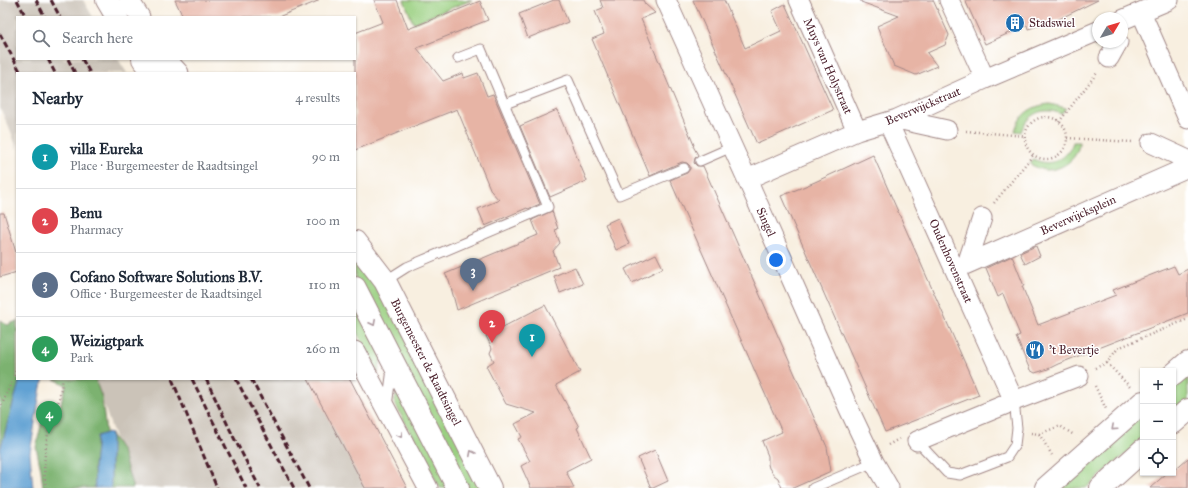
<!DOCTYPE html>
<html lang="en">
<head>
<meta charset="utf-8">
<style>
  :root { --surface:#fff; --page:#f6f6f7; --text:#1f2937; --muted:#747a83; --line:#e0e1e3; --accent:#1f6fb2 }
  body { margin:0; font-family:"IM FELL Great Primer",serif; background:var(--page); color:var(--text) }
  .controls { position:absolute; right:12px; bottom:12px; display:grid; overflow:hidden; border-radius:0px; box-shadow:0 1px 3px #0004 }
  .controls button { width:36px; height:36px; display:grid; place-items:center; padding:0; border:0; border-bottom:1px solid var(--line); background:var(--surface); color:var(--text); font:20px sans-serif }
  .compass { position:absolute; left:1092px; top:12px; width:36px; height:36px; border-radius:50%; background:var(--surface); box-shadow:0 1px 3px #0004; rotate:52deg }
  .you { position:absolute; left:776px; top:260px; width:14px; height:14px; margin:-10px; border:3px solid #fff; border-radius:50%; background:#1a73e8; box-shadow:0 0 0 6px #1a73e833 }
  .badge { display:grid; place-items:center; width:26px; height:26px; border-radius:50%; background:var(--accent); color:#fff; font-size:13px; font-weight:700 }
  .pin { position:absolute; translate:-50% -33px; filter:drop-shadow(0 1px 2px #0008) }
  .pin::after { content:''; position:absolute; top:21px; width:14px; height:12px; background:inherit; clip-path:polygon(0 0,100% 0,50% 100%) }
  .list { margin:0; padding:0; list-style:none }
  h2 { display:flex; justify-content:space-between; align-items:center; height:52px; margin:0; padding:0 16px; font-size:17px }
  h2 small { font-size:13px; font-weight:400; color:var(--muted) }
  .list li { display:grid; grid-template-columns:26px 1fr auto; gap:12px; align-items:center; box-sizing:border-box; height:64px; padding:0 16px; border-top:1px solid var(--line) }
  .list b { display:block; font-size:15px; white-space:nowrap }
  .list p { margin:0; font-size:13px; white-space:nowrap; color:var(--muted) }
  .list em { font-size:13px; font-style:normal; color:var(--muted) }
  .icon { flex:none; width:22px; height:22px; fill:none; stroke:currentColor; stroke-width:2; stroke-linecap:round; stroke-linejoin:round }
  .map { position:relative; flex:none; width:1188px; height:488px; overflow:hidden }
  .search { position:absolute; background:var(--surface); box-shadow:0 1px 3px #0004; left:16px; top:16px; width:340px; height:44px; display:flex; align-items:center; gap:10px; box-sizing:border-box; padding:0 14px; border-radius:0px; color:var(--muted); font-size:15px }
  .panel { position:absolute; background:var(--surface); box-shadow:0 1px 3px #0004; left:16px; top:72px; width:340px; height:308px; border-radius:0px }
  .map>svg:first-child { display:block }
</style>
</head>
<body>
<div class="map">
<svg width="1188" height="488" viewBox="0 0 1188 488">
  <rect width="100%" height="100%" fill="#fff"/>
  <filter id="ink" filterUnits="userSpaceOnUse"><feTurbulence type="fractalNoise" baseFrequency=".025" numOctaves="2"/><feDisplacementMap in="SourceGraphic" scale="8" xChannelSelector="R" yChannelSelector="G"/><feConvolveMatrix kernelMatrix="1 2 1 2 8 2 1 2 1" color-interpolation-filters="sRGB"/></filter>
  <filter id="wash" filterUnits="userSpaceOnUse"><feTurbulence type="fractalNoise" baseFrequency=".012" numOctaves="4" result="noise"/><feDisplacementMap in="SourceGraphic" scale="16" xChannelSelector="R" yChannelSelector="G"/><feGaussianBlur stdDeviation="0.9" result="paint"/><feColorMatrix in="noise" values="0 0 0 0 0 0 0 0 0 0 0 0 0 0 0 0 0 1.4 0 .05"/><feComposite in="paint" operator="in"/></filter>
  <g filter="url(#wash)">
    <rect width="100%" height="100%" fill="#f8efe0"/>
    <path fill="#cbc3b8" d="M 0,0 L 83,0 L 93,17 L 17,17 L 17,59 L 118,59 L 127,73 L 17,73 L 17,149 L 12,134 L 0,108 Z
      M 95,379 L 308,379 L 365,488 L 132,488 Z"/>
    <path fill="#9bd082" stroke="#727856" d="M 404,0 L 472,0 L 413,23 Z
      M 1050,104 L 1066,108 L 1061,114 C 1043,106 1027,114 1021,132 L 1015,131 C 1019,114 1033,105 1050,104 Z
      M 1073,142 L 1079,142 C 1079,159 1061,171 1045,170 C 1040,169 1035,167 1030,164 L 1034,159 C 1050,168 1068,159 1073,142 Z
      M 355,254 L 380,286 L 484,488 L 466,488 L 355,278 Z
      M 355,297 L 383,351 L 378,373 L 355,328 Z
      M 1188,367 L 1188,401 L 1173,414 L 1173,380 Z
      M 400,384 L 455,488 L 440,488 L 394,402 Z
      M 1143,407 L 1143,439 L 1086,488 L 1051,488 Z"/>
    <path fill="#7cb270" stroke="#63684e" d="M 0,320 L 7,325 L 17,321 L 17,379 L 20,379 L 0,450 Z
      M 54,379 L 95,379 L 102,398 L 106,433 L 97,437 L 94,467 L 95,488 L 43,488 L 41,470 L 36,447 L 44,412 L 59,410 L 66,385 Z
      M 111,434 L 122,451 L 133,488 L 111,488 Z"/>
    <path fill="#60a1d3" stroke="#55607f" d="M 20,379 L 44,379 L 41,387 L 30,453 L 33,488 L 0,488 L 0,450 Z
      M 106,433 L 111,434 L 111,488 L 95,488 L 94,467 L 97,436 Z"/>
    <g id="blocks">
      <path fill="#e7b4a5" d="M 175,0 L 318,0 L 318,1 L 278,17 L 183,17 Z
        M 374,0 L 397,0 L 408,29 L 443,15 L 443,16 L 480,1 L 488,20 L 417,48 L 443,81 L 463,73 L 464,78 L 478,73 L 487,96 L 493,94 L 540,204 L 528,209 L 527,208 L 485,226 L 478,209 L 499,200 L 491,191 L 457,109 L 355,150 L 355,33 L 383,22 Z
        M 554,0 L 559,0 L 568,22 L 528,38 L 519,14 Z
        M 600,0 L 643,0 L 645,4 L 655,13 L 641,19 L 694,145 L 693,146 L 698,155 L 695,158 L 694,163 L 697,166 L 703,166 L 827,447 L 831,471 L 793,488 L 782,488 L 778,478 L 774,475 L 769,468 L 768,464 L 768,456 L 762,441 L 782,432 L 670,180 L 687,173 L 690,169 L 690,166 L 687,163 L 682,162 L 650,176 L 592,39 L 604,34 L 595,11 L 603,8 Z
        M 693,0 L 724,0 L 745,48 L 781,31 L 772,11 L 785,4 L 833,110 L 757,144 Z
        M 861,0 L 933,0 L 949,35 L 945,45 L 927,53 L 937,66 L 916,75 L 894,66 L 877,26 L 899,16 L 861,2 Z
        M 965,0 L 1098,0 L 1057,20 L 1028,29 L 1027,25 L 985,44 Z
        M 557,110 L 587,181 L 550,197 L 520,126 Z
        M 873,155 L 979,395 L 885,432 L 781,196 L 815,182 Z
        M 552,211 L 558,229 L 555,230 L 560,243 L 553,251 L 559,267 L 457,310 L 449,280 L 445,274 L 538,235 L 532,220 Z
        M 0,213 L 4,213 L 17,256 L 17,272 L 0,277 Z
        M 618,218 L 629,244 L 616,250 L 605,224 Z
        M 1036,246 L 1040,256 L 1025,264 L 1020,253 Z
        M 656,254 L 663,268 L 632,283 L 625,269 Z
        M 1012,256 L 1024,286 L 1022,286 L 1038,325 L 1116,295 L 1113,290 L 1174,266 L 1178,274 L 1188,269 L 1188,313 L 1058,364 L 1048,369 L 1035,373 L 1030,370 L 1016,337 L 1020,335 L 1003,294 L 998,297 L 986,268 Z
        M 575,267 L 583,284 L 560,293 L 554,276 Z
        M 545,305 L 580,372 L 556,385 L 579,427 L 577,428 L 591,458 L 566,471 L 574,488 L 531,488 L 521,466 L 530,461 L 518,439 L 522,437 L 515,424 L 536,413 L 506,404 L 486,366 L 494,361 L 490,353 L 492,348 L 486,336 Z
        M 308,379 L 350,379 L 407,488 L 365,488 Z
        M 655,450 L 668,481 L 653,488 L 651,488 L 638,458 Z
        M 1188,458 L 1188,488 L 1150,488 L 1167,473 L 1173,473 L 1173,471 Z"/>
    </g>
  </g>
  <g filter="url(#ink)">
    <use href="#blocks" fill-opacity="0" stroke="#a18786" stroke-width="1"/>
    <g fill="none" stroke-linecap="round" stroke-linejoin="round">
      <g stroke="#a18786" stroke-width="11">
        <path id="lane" d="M 505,104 L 568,80 L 619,195 L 684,168
          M 700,161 L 732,147
          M 385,281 L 407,267 L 548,207 L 481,49 L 458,58
          M 387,406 L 392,369
          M 917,441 L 947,473 L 960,475 L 1007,457 L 1015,445 L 1017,428 L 1014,401
          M 813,488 L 874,462"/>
      </g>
      <g stroke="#a18786" stroke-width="21">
        <path id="street" d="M 129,0 L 140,17
          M 666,0 L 747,179 L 849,409 L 874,462 L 889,488
          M 799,0 L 857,131
          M 949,0 L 985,79
          M 1141,12 L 1188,119
          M 1122,20 L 1169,0
          M 1109,58 L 1118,42
          M 166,59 L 179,73
          M 897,119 L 947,130
          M 888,122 L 1014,401
          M 1151,143 L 1188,160
          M 747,179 L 857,131 L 897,119 L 985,79 L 1098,31
          M 967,264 L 982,218
          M 955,269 L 967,264 L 1188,167
          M 355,351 L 428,488
          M 917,441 L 1014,401 L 1079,376"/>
      </g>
      <g stroke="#a18786" stroke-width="24">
        <path id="secondary" d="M 107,0 L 117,17
          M 143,59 L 155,73
          M 355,242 L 385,281 L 490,488
          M 355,288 L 458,488
          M 1173,375 L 1188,362
          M 1173,423 L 1188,410
          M 1046,488 L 1143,402
          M 1101,488 L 1143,450"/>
      </g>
      <path stroke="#a18786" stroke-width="2.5" stroke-dasharray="1 3" stroke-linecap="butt" d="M1025 138a21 21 0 1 1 42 0a21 21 0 1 1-42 0Z
        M 1059,122 L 1097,73
        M 966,131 L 1025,136
        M 1067,138 L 1133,142
        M 994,203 L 1034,154
        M 1107,363 L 1130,387
        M 1095,368 L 1107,363 L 1118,348 L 1188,319
        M 1095,386 L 1106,409
        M 0,409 L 14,377 L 17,364
        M 1031,433 L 1039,434 L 1052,455
        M 1039,434 L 1060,426 L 1074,435
        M 888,445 L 899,439
        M 46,488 C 41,461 48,435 53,408 L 57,409 L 63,379"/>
      <use href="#lane" stroke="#fff" stroke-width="9"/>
      <use href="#street" stroke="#fff" stroke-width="19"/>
      <use href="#secondary" stroke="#fff" stroke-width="22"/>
      <path stroke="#4a1f2b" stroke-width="3" stroke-dasharray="6 3" stroke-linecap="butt" d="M 17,0 L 26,17
        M 36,0 L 45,17
        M 51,0 L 60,17
        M 0,34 L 21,73
        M 48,59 L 55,73
        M 68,59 L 75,73
        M 82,59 L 90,73
        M 172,379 L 217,488
        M 192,379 L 246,488
        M 206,379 L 234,438 L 260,488
        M 236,379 L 294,488
        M 251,379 L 309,488"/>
    </g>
    <defs><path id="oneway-chevron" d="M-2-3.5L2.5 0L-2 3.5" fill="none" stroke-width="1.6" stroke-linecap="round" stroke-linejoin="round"/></defs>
    <g stroke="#ae9aa0">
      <use href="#oneway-chevron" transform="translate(373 323) rotate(63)"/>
      <use href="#oneway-chevron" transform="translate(1114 428) rotate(138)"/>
      <use href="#oneway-chevron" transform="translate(400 435) rotate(62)"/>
      <use href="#oneway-chevron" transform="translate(472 453) rotate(-117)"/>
    </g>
  </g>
  <defs>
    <g id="building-disc" transform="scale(1)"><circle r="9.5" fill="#1f6fb2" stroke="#fff"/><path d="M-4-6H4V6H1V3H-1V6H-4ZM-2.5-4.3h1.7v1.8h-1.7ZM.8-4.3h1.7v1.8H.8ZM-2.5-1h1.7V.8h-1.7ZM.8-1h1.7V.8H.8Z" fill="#fff"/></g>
    <g id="restaurant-disc" transform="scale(1)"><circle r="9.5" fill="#1f6fb2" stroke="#fff"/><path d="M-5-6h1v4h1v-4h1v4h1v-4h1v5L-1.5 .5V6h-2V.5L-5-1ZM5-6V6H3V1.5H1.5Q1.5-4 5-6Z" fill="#fff"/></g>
  </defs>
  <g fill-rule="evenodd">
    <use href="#building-disc" x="1015" y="23"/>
    <use href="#restaurant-disc" x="1035" y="350"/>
  </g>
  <g text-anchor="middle" stroke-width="3" stroke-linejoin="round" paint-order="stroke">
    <g font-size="12" fill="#4a1f2b" stroke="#fff" text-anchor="start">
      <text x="1029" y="27">Stadswiel</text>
      <text x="1049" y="354">'t Bevertje</text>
    </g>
    <g font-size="12" fill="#4a1f2b" stroke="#fff">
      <text transform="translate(828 66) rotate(66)" y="4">Muys van Holystraat</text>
      <text transform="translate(923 106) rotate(-23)" y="4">Beverwijckstraat</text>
      <text transform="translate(1078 215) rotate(-24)" y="4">Beverwijcksplein</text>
      <text transform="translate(766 222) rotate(66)" y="4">Singel</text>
      <text transform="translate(951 261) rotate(66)" y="4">Oudenhovenstraat</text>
      <text transform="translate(426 362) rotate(63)" y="4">Burgemeester de Raadtsingel</text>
    </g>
  </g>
</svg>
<div class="controls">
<button>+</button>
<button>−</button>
<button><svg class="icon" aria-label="locate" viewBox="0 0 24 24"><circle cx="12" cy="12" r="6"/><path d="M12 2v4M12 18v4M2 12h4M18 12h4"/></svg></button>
</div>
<svg class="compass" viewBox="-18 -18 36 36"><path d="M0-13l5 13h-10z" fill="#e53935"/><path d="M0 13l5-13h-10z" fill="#747a83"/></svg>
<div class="you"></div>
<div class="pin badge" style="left:532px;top:357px;background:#0f9aa8">1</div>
<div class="pin badge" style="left:492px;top:343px;background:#e0444e">2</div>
<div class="pin badge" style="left:473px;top:291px;background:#5c6f8a">3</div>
<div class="pin badge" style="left:49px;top:434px;background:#2e9e5b">4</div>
<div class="search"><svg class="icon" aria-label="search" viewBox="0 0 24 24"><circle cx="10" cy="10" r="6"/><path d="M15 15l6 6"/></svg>Search here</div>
<section class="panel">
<h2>Nearby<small>4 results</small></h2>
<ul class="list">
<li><span class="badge" style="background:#0f9aa8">1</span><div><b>villa Eureka</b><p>Place · Burgemeester de Raadtsingel</p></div><em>90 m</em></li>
<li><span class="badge" style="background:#e0444e">2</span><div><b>Benu</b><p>Pharmacy</p></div><em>100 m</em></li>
<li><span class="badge" style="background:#5c6f8a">3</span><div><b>Cofano Software Solutions B.V.</b><p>Office · Burgemeester de Raadtsingel</p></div><em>110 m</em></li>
<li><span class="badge" style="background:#2e9e5b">4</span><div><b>Weizigtpark</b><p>Park</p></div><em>260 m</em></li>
</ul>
</section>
</div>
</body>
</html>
